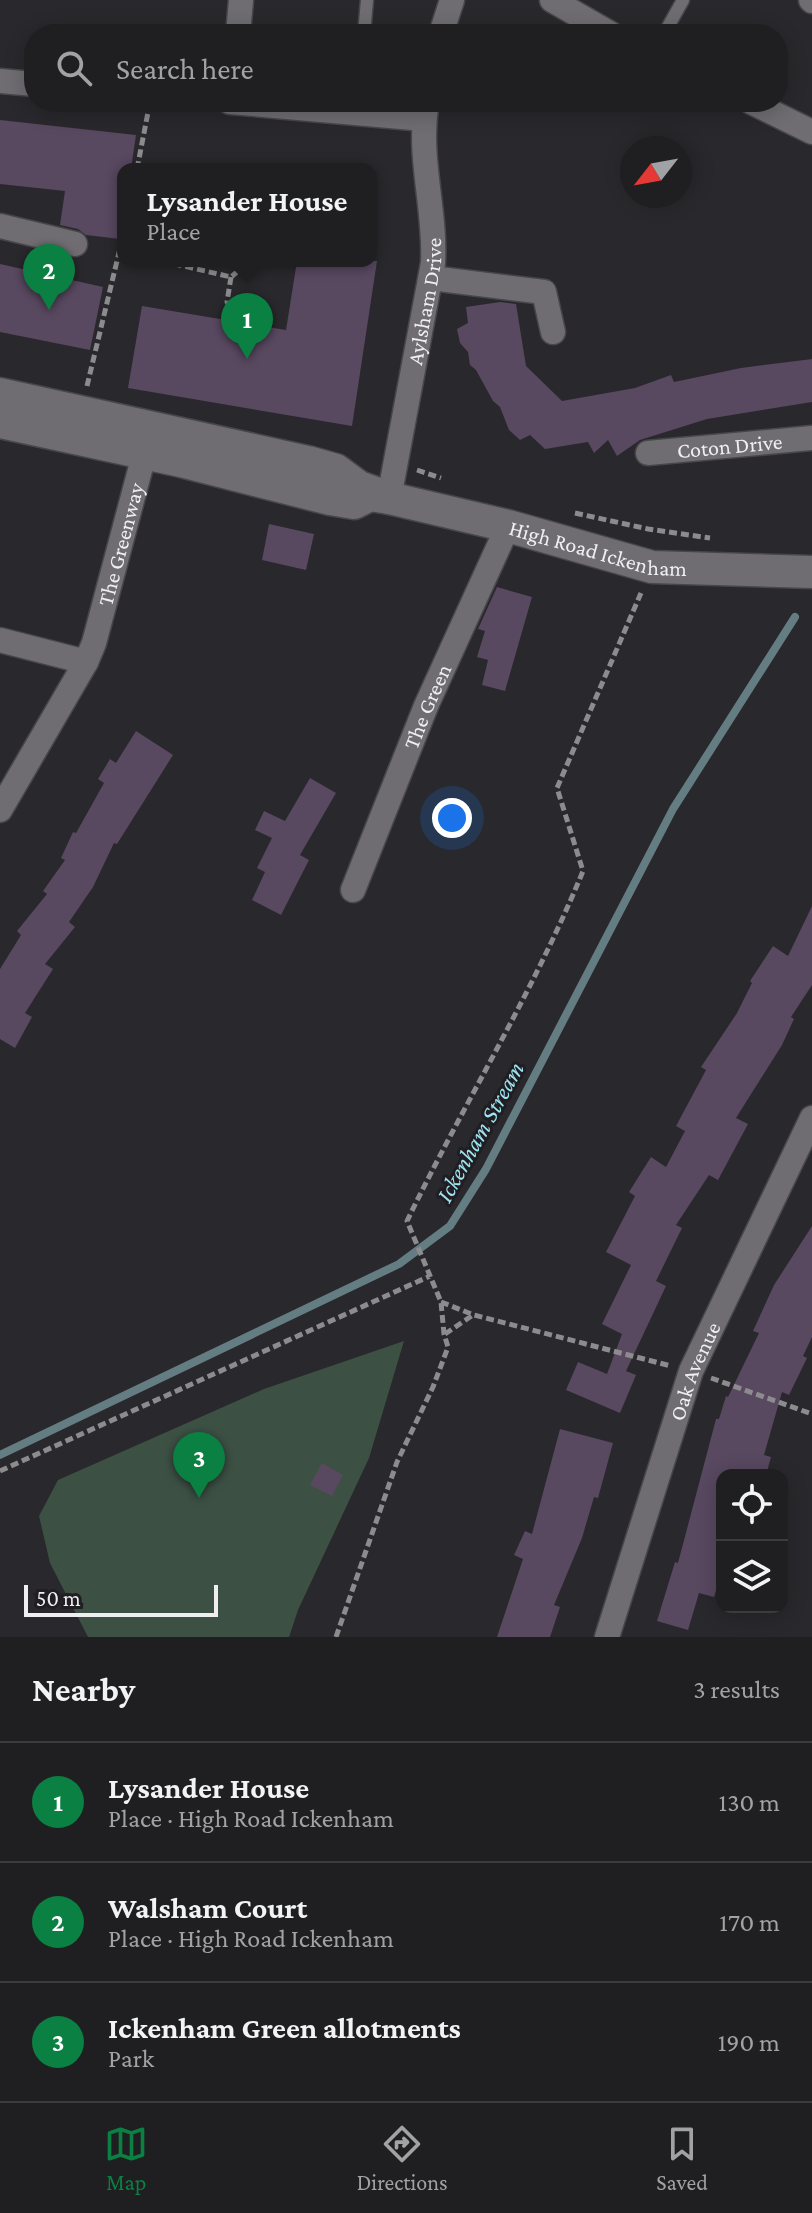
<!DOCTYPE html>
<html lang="en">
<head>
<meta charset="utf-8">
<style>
  :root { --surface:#1f1e21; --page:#2c2b2e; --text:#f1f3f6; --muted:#a1a2a5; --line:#3c3c3f; --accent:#0b8043 }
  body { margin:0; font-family:"Crimson Pro",serif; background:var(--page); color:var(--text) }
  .controls { position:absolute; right:24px; bottom:24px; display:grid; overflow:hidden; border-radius:16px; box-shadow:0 4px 20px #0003 }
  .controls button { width:72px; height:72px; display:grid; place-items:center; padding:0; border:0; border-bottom:2px solid var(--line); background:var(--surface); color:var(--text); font:40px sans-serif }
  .compass { position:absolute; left:620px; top:136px; width:72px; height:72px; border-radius:50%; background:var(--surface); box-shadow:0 4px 20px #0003; rotate:239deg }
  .scale { position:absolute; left:24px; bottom:20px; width:194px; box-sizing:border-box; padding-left:8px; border:4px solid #efeef0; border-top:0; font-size:22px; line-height:28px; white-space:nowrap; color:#efeef0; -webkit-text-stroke:6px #201e22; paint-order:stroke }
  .you { position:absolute; left:452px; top:818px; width:28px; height:28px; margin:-20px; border:6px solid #fff; border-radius:50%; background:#1a73e8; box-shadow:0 0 0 12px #1a73e833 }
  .badge { display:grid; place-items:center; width:52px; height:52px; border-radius:50%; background:var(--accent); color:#fff; font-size:26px; font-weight:700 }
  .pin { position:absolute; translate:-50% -66px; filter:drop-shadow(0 2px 4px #0008) }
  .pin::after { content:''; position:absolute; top:42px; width:28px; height:24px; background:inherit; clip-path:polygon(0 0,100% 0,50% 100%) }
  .popup { position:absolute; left:117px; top:163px; width:260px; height:104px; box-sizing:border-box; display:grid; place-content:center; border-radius:16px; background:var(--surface); filter:drop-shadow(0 2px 6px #0005); font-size:26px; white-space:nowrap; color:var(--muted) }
  .popup b { font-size:30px; color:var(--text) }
  .popup::after { content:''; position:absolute; left:50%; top:100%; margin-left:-16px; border:16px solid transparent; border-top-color:var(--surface) }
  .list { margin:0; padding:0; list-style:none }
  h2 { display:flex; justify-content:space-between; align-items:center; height:104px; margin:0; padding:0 32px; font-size:34px }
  h2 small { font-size:26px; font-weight:400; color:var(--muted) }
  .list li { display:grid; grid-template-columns:52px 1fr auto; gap:24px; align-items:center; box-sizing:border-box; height:120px; padding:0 32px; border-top:2px solid var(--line) }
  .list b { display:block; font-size:30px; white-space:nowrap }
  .list p { margin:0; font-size:26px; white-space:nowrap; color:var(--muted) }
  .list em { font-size:26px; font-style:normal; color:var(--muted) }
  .icon { flex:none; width:44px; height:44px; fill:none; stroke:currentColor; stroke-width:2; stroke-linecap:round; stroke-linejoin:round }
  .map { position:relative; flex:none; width:812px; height:1637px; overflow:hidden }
  .search { position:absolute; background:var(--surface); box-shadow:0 4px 20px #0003; left:24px; right:24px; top:24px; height:88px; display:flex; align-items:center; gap:20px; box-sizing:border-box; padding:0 28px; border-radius:32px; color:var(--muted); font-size:30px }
  .sheet { height:464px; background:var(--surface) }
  nav { display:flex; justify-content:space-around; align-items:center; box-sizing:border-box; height:112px; border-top:2px solid var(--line); background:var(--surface); font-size:22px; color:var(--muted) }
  nav a { display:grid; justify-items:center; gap:4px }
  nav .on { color:var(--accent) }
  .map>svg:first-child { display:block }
</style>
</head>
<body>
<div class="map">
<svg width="812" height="1637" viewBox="0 0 812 1637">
  <rect width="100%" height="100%" fill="#29282c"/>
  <path fill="#3d5044" d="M 404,1341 L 369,1458 L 298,1610 L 289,1637 L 88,1637 L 50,1563 L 39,1516 L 58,1480 L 264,1389 Z"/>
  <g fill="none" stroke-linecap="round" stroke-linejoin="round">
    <path stroke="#647d82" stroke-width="8" d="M 0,1455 L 399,1264 L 450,1226 L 486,1169 L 673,809 L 795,617"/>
  </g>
  <path fill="#584860" d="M 0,120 L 136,135 L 131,169 L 123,169 L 123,217 L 120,239 L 86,235 L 78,229 L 60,225 L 65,191 L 0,184 Z
    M 297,261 L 377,261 L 352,426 L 128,388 L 142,306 L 286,330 Z
    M 0,264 L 103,287 L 90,350 L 0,332 Z
    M 500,302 L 516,304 L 526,366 L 562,401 L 635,388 L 671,375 L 674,382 L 741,368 L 812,359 L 812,402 L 707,419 L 640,440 L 617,456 L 608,440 L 594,453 L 588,442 L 545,449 L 530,435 L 520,440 L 509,430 L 500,407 L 493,401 L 476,370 L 470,365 L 468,352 L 460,343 L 457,329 L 468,323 L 466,307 Z
    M 269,524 L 314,534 L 306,570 L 262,560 Z
    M 497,587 L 532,597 L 505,691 L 482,685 L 488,660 L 477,657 L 485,631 L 478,629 Z
    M 136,731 L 173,755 L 117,844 L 114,843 L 93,887 L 69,922 L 75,927 L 45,964 L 53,969 L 25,1013 L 32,1017 L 15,1048 L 0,1039 L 0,969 L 21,935 L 17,931 L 47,894 L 43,891 L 65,860 L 61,858 L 73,832 L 76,833 L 104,783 L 98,779 L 110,759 L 116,763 Z
    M 310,778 L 336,793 L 300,855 L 309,860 L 281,915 L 252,900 L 265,872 L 257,868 L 272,838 L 255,830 L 264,811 L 285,821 Z
    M 812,906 L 812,985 L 791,1017 L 794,1019 L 782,1045 L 736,1118 L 748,1124 L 718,1180 L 709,1175 L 676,1225 L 682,1228 L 656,1281 L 666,1286 L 626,1371 L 636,1375 L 620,1413 L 566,1390 L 578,1362 L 607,1374 L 622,1334 L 602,1324 L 631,1265 L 606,1252 L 635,1196 L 629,1192 L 651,1157 L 666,1167 L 685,1131 L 676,1126 L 706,1070 L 701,1067 L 737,1013 L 752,983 L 750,981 L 773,946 L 788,956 Z
    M 812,1226 L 812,1337 L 803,1356 L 807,1358 L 789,1395 L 782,1392 L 764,1455 L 771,1457 L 766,1475 L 722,1475 L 722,1571 L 714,1597 L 699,1593 L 688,1630 L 657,1621 L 675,1562 L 678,1563 L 716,1419 L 719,1419 L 726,1396 L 728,1397 L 759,1333 L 753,1331 L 774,1285 Z
    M 560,1429 L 613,1443 L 598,1498 L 594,1497 L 582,1538 L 554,1605 L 560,1607 L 550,1637 L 497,1637 L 523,1559 L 514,1555 L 525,1531 L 532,1534 Z
    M 322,1463 L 343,1475 L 332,1496 L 310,1485 Z"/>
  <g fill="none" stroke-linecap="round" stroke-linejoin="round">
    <g stroke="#474649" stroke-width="15">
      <path id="lane" d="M 364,34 L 367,0
        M 664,34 L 683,0"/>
    </g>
    <g stroke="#474649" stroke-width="27">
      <g id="street">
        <path d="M 552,0 L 611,34"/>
        <path d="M 811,0 L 812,1"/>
        <path d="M 238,34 L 241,0"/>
        <path d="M 441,34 L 452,0"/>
        <path d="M 0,81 L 34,84"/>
        <path d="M 230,102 L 424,119"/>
        <path d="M 751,102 L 812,132"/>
        <path d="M 0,226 L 75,244"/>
        <path d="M 431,278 L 544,292 L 553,332"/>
        <path id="s1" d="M 648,453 L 812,438"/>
        <path id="s2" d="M 389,498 L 433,263 C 436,208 417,157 427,102"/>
        <path d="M 0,640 L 86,662"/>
        <path id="s3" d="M 0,810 L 86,662 L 94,643 L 148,440"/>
        <path id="s4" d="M 353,890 L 426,706 L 508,526"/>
        <path id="s5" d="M 607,1637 L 691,1371 L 812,1118"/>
      </g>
    </g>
    <g stroke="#474649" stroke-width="35">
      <g id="secondary">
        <path d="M 0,394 L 308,462 L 336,470 L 359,487 L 389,498"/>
        <path id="s6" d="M 0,422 L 181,461 L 330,499 L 354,503 L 370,495 L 389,498 L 508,526 L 652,567 L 812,572"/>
      </g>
    </g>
    <path stroke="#8c8b8e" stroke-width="5" stroke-dasharray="8 4" stroke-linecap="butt" d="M 137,169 L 150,102
      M 162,261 L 231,277 L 250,261
      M 231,277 L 227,302 L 238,322
      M 87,386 L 123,236
      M 417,470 L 441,478
      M 575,513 L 648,529 L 710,538
      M 441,1302 L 474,1315 L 671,1366
      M 445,1334 L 473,1315
      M 711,1378 L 812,1414
      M 0,1471 L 430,1276
      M 336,1637 L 397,1462 L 433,1387 L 448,1347 L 444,1334 L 441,1302 L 407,1221 C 464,1103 533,993 583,871 L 557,788 L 641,593"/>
    <use href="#lane" stroke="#6f6d72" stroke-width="12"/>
    <use href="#street" stroke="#6f6d72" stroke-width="24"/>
    <use href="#secondary" stroke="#6f6d72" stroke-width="32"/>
  </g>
  <g text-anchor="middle" stroke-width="6" stroke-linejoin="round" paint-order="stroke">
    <g font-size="22" fill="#efeef0" stroke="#201e22">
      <text dy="8" stroke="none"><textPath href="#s2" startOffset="200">Aylsham Drive</textPath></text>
      <text dy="8" stroke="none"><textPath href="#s1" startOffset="82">Coton Drive</textPath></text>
      <text dy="8" stroke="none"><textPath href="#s3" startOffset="294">The Greenway</textPath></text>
      <text dy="8" stroke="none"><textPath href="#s6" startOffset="616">High Road Ickenham</textPath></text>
      <text dy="8" stroke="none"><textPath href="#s4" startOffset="198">The Green</textPath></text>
      <text dy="8" stroke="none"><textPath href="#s5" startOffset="280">Oak Avenue</textPath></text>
    </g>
    <g font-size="24" font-style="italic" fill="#9ee5f2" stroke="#201e22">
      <text transform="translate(480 1132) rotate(-61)" y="8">Ickenham Stream</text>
    </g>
  </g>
</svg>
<div class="controls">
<button><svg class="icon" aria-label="locate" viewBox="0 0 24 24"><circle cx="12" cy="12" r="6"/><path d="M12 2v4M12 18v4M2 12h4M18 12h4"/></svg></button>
<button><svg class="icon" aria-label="layers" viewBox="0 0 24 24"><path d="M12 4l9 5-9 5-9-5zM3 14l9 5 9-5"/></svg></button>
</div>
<svg class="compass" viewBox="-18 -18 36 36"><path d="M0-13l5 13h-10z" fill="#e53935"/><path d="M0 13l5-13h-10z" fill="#a1a2a5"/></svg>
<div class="scale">50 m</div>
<div class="you"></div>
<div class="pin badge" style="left:247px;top:359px">1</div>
<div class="popup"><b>Lysander House</b>Place</div>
<div class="pin badge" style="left:49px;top:310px">2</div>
<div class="pin badge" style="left:199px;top:1498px">3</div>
<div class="search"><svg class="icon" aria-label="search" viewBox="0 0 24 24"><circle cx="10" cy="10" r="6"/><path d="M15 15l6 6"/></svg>Search here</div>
</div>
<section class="sheet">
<h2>Nearby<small>3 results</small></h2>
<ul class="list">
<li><span class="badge">1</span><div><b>Lysander House</b><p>Place · High Road Ickenham</p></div><em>130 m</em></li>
<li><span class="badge">2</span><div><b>Walsham Court</b><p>Place · High Road Ickenham</p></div><em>170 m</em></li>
<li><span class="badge">3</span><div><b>Ickenham Green allotments</b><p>Park</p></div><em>190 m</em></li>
</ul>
</section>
<nav>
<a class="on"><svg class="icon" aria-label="map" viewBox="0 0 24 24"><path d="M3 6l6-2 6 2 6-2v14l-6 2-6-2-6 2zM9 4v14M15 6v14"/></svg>Map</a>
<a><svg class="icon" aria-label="directions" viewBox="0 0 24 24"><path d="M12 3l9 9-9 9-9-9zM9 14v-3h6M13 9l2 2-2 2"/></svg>Directions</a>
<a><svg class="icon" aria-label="saved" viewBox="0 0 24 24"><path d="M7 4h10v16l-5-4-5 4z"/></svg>Saved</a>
</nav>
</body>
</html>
